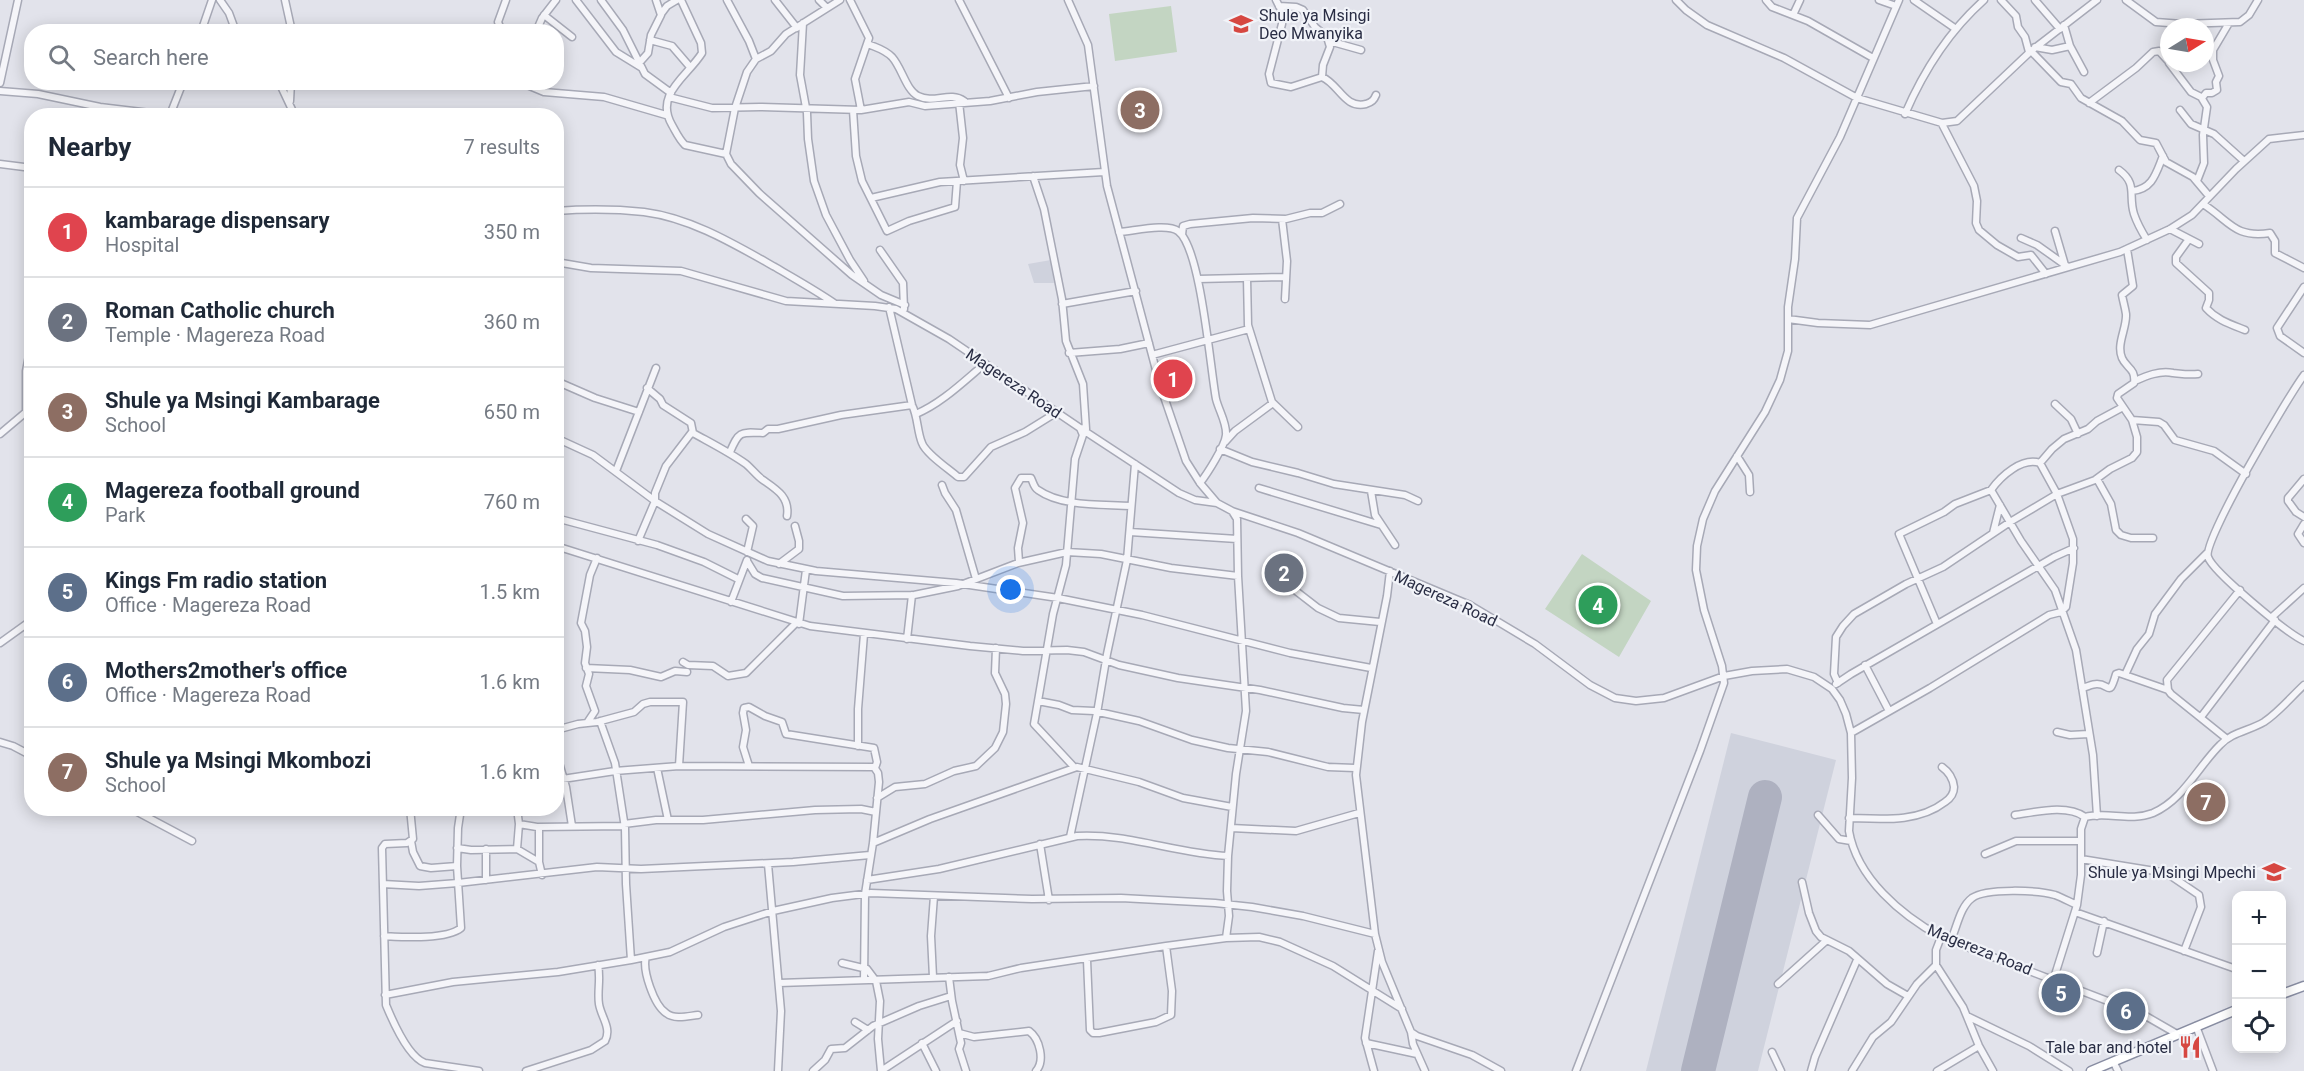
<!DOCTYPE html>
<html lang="en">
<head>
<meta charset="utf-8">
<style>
  :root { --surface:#fff; --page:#f2f2f3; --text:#1f2937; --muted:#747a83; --line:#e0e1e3; --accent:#0b8043 }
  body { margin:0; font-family:Roboto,sans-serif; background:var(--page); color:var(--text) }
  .controls { position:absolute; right:18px; bottom:18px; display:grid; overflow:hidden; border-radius:12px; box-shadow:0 3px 15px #0003 }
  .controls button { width:54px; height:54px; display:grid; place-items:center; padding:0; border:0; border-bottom:2px solid var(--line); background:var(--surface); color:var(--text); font:30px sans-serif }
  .compass { position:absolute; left:2160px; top:18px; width:54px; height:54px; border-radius:50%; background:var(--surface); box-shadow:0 3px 15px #0003; rotate:79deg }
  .you { position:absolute; left:1011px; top:590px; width:21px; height:21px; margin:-15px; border:4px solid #fff; border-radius:50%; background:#1a73e8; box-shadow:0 0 0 9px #1a73e833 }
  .badge { display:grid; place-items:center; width:39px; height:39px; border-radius:50%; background:var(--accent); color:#fff; font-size:20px; font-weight:700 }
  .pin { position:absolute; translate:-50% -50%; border:3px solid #fff; box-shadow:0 2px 6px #0006 }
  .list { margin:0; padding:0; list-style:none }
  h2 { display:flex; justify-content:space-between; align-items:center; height:78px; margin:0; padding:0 24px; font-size:26px }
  h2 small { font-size:20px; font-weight:400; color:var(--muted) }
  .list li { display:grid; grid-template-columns:39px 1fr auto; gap:18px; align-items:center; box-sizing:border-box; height:90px; padding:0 24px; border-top:2px solid var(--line) }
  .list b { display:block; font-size:22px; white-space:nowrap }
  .list p { margin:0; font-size:20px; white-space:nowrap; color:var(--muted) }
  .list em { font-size:20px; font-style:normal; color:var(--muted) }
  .icon { flex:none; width:33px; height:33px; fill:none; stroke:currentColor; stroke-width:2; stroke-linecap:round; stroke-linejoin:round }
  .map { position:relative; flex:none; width:2304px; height:1071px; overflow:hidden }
  .search { position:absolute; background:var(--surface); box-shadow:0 3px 15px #0003; left:24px; top:24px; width:540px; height:66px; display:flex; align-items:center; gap:15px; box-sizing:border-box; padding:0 21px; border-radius:24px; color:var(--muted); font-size:22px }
  .panel { position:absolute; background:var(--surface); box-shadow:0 3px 15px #0003; left:24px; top:108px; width:540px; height:708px; border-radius:24px }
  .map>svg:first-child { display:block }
</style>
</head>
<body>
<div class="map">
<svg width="2304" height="1071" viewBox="0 0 2304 1071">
  <rect width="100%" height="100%" fill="#e2e3eb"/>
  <path fill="#cfd2dd" d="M 1051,260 L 1054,283 L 1034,283 L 1028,264 Z
    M 1731,733 L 1836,760 L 1758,1071 L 1646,1071 Z"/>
  <path fill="#c3d5c2" d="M 1171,6 L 1177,52 L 1115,61 L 1109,14 Z
    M 1582,554 L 1651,601 L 1619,657 L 1545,609 Z"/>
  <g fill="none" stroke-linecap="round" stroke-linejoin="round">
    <path stroke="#aeb1c0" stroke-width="34" d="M 1698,1071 L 1765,797"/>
    <g stroke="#a7a9b6" stroke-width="9">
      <path id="minor" d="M 220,0 L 229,13 L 236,32
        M 285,0 L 292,32
        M 576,0 L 616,52 L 642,68
        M 601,0 L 623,30 L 645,74 L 671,93
        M 681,0 L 701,43 L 702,53 C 687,77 654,94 672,125 C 676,132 679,139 685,145 L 726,154
        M 727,0 L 749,41 L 756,59
        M 775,0 L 797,28
        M 819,0 L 827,8
        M 840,0 L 786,34 L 771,51 L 756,59 L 747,72 L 735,108 L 726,154 L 731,164 L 759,193 L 852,275 L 881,295 L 905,305
        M 850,0 L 869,38 L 855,79 L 861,110
        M 959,0 L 1009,98
        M 1068,0 L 1088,45 L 1107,186 L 1160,385 L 1186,461 L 1200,483 L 1217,503
        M 1276,0 L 1282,12 L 1282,24 L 1269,74 L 1271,83 L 1291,87 L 1322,77 C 1339,84 1344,109 1366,104 C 1372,102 1374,100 1376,95
        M 1676,0 L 1686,10 L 1707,25 L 1784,58 L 1857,98 L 1942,123 L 1957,121 L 2031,51 L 2097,0
        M 1766,0 L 1772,7 L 1808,21 L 1873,58
        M 1879,0 L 1896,6
        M 1914,0 L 1956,29
        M 2001,0 L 2016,16 L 2018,27 L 2025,37 L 2029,52
        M 2035,0 L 2060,29
        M 2126,0 L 2156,22 L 2182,24 L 2240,22 L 2249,15 L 2258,0
        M 1279,6 L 1296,7 L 1303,10 L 1315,27 L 1327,37 L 1330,47 L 1323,65 L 1322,77
        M 661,14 L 667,6 L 677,0
        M 544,15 L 572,37
        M 1793,15 L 1800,0
        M 803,23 L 800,75 L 807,113 L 808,139 L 814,181 L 826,215 L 850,260 L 864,281
        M 2064,25 L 2070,46 L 2084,72
        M 201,32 L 212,0
        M 502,32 L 498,22 L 506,0
        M 536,32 L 542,18 L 556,0
        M 650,40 L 672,46 L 690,67
        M 1329,41 L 1361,50
        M 868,44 C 877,48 884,49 892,57 C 902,68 906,90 918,96 C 934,104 950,91 964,101
        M 2035,47 L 2052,50 L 2070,46
        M 2031,51 L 2061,82 L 2071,84 L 2081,98 L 2122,121 L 2140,140 L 2156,143 L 2166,162 L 2193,177 L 2209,196
        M 640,62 L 648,53 L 651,35 L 661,15 L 656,0
        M 2169,63 L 2191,92 L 2201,97 L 2207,107 L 2203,135 L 2204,163 L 2197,181
        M 279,82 L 295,116
        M 520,82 L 544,92 L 604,97 L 666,115
        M 0,83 L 18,0
        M 0,91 L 38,94 L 100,107 L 175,116
        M 669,97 L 712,108 L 760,107 L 861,110 L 909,102 L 925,106 L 990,101 L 1037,92 L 1094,86
        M 2202,98 L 2206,93 L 2212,93 L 2217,90 L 2216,82 L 2219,76 L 2213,60 L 2213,50 L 2229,23
        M 290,101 L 291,82
        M 959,102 L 963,138 L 960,165 L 964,181
        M 2089,103 L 2136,68 L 2153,52 L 2159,51 L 2169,62
        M 853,110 L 856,156 L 862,181 L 887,231 L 909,221 L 955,207 L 957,181
        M 2180,110 L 2191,124 L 2214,134 L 2244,161
        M 1905,114 C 1924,70 1948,32 1984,0
        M 170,115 L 183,82
        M 1942,124 L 1974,186 L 1977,201 L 1976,223 L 1979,230 L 1997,245 L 2018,257 L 2031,255 L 2046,274
        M 0,164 L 32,168
        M 2119,170 C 2138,184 2128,195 2134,214 C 2137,223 2142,232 2147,240
        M 1033,176 L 1044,209 L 1062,299 L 1066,341 L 1083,384 L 1086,429 L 1080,428 L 1083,435 L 1075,459 L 1066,565 L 1053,614 L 1034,724 L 1074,767
        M 2132,191 C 2153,189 2156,173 2163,156
        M 871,198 L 940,182 L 1104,172
        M 2203,204 C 2231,222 2234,238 2270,233 L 2275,241 L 2275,253 L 2304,268
        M 556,211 C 585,209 615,209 644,212 C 691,218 734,244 775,267 C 795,279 815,290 834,303
        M 1282,219 L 1287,261 L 1285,299
        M 2170,229 L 2199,244
        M 2055,231 L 2065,265
        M 1119,232 C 1134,231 1167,223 1178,231 C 1201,248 1210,367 1216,399 C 1219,411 1227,423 1226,435 C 1225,446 1207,474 1200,483
        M 1182,235 L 1183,226 L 1190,224 L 1253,218 L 1286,219 L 1310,213 L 1322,213 L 1340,204
        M 2021,238 L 2037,245 L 2068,267
        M 2189,239 L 2176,257 L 2176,263 L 2209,293 L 2209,300 L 2206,308 C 2217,320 2230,324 2245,330
        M 880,250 L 903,283 L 904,309
        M 556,262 L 591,268 L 681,271 L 786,301 L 875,306 L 896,309 L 949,339 L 1080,428 L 1179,493 L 1195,500 L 1217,503 L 1232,511 L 1298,533 L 1470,605 L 1535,644 L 1590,685 L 1615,698 L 1636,701 L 1664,698 L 1724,676 L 1752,671 L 1787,669 L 1814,677 L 1832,689 L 1840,700 L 1846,714 L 1851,733 L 1852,778 L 1849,831 C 1857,878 1901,915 1941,937 L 2144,1015 L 2177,1034
        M 1247,278 L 1248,325 L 1272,402 L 1298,427
        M 1198,279 L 1285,277
        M 2304,287 L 2277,328 L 2280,336 L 2304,353
        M 1062,304 L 1136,291
        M 889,307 L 912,405 C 918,417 917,431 922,443 C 926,454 949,469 958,477 L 964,477 L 991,447 L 1025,432 L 1054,414 L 1054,410
        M 1788,319 L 1818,323 L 1870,325 L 2120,252 L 2170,229 L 2192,215 L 2236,169 L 2269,139 L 2304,135
        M 1069,353 L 1120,349 L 1149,343
        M 1152,355 L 1249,329
        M 2304,375 C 2289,395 2202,541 2208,557 C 2213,572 2288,634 2304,641
        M 556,381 L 595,398 L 639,412
        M 2135,381 C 2146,376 2160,370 2173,373 C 2183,374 2189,375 2198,374
        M 647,388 L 660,399 L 663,405 L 691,423 L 693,433 C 711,443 729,452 746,464 C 752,469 757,476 763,480 C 776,489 790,497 787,516
        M 2055,404 L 2071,419 L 2078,434
        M 26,412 L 26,371 L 32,340
        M 916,414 C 940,404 961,384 981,367 L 980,360
        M 2132,420 L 2159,422 L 2164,425 L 2175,440 L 2214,451 L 2246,474
        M 0,434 L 32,407
        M 556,438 L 593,455 L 655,501 L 708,534 L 768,561 L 816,571 L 956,583 L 1058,598 L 1142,615 L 1290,653 L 1371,668
        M 1225,442 L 1235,431 L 1273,403
        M 1220,449 L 1252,462 L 1298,473 L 1334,484 L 1405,495 L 1418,501
        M 730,452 C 739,431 740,432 763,433 L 768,429 L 778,429 L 841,415 L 912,405
        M 1737,456 L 1749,475 L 1750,492
        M 2040,463 L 2052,449 L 2064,439 L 2088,429 L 2097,421 L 2123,407
        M 616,471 L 656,368
        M 2097,479 L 2111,504 L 2116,530 L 2121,535 L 2131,538 L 2153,538
        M 2304,479 L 2288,498 L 2288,501 L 2296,512 L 2304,517
        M 942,485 L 945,493 L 956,510 L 976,579
        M 1259,488 L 1381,525
        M 1371,491 L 1375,515 L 1395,545
        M 556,518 L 657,545 L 704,562 L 738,579
        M 746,519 L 753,526 L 747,552
        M 2304,524 L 2298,534 L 2304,543
        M 1130,532 L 1237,539
        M 1993,533 L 2000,505
        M 638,541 L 655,501 L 655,493 L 666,466 L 692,432
        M 556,546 L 810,626 L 970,646 L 1023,651 L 1067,650 L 1084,652 L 1119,665 L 1178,678 L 1260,690 L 1343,708 L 1364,710
        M 747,561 L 755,574 L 762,578 L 843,596 L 914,595 L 958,586 L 1018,563 L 1067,552 L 1101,554 L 1171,568 L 1238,576
        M 1019,562 L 1018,548 L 1023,523 L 1015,488 L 1021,478 L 1031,478 C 1033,482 1034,488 1038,490 C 1062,507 1102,504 1131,506
        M 779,564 L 799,549 L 799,541 L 795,526
        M 1390,571 L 1387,596 L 1362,722 L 1356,775 L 1375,934 L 1382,962 L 1411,1032 L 1417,1036 L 1472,1055 L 1501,1071
        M 1296,591 L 1318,608 L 1339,618 L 1380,622
        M 731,602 L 747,560
        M 2272,617 L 2304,588
        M 799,624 L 806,570
        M 1937,624 L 1899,534 L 1944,512 L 1955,504 L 1991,490 L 2021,541 L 2055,590 L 2076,650 L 2093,755 L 2097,816
        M 907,639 L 912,595
        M 0,643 L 32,620
        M 683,662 L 688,665 L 713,666 L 728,676 L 746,673 L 796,623
        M 1865,665 L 1889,711
        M 586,668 L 630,670 L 661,677 L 675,671 L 687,672
        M 2125,675 L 2137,649 L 2149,634 L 2155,614 L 2181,579 L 2207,553
        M 1838,683 L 1834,674 L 1836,637 L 1843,626 L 1854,614 L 1906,584 L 1943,567 L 2010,522 L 2057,494 L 2095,480 L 2110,469 L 2132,458 L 2137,452 L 2137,437 L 2132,420 L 2117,398 L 2118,394 L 2134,383 C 2136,368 2126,368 2122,358 C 2116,344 2127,328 2126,314 C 2125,307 2123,301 2122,295 L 2133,286 L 2127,249
        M 1836,684 L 1851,674 L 2054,557 L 2074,548
        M 2082,688 C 2087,687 2092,684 2097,684 C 2110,684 2109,698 2116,674 L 2119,673 L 2168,690
        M 1038,701 L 1059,705 L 1072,710 L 1094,711 L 1139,721 L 1192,740 L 1228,748 L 1268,752 L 1328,767 L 1355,768
        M 2201,717 L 2275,620
        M 600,721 L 615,763 L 625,828 L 626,884 L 631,960
        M 587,723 L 595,711 L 586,686 L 589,674 L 585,663 L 587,647 L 585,631 L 581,623 L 590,575 L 597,558
        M 556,730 L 578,724 L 597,722 L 634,712 L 643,704 L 650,702 L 683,702 L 679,766
        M 2057,732 L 2070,735 L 2089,734
        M 1851,733 L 1930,688 L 2049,615 L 2061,612 L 2066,607 L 2073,563 L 2073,539 L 2057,494 L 2040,463 C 2022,457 2001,476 1991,490
        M 2227,739 L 2171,694 L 2168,690 L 2167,680 L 2240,590
        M 0,742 L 13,746 L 32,756
        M 858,746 L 858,709 L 864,634
        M 556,752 L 566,787 L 572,826
        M 749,766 L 743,747 L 746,730 L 743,713 L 744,708 L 749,707 L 765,716 L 782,722 L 786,734 L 874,748 L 877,762 L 875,768
        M 657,768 L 668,820
        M 556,780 L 615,771 L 679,766 L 874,767 L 878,773 L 879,782 L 873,843 L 865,894 L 864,980
        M 877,798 L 895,787 L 925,784 L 954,771 L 976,766 L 995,748 L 1003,732 L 1006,704 L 1005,694 L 995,673 L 996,648
        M 130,808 L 192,841
        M 410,808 L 413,839 L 407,843 L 385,844 L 382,848 L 386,1005 C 393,1022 408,1057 425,1063 L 479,1071
        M 1818,815 L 1839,839 L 1851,841
        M 2015,815 C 2036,812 2067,804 2085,817
        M 1849,818 C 1881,819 1918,823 1945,802 C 1951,798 1954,794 1954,787 C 1953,778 1949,772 1942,767
        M 519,824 L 537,827 L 625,826
        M 624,824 L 656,820 L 703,820 L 815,810 L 861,809 L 876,812
        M 539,827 L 539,862 L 542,875
        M 1231,828 L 1296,831 L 1359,813
        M 1070,837 L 1097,713 L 1107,654 L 1127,560 L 1135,464
        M 411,841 L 413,852 L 420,866 L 431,868 L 457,866
        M 873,843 L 930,819 L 1077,767 L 1139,782 L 1183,798 L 1232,807
        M 1040,844 L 1049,900
        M 457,848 L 471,850 L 517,849 L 539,862
        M 517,849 L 519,824 L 517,808
        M 1985,854 L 2016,841 L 2081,841
        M 2081,859 L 2161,872 L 2171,876 L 2199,895 L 2201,907 L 2184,951
        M 768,864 L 781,1011 L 778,1071
        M 486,880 L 486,849
        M 867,880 L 939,869 L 1077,836 C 1128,833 1177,854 1228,856
        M 1802,882 L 1809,913 L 1816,931 L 1821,937 L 1849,951 L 1887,984 L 1908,996
        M 383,884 L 419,886 L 458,883 L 597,867 L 641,869 L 793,862 L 870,855
        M 2075,912 L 2236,969
        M 384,936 C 403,937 446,940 461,928 L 457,866 L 458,828 L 461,808
        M 1941,937 L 1936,950 L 1936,965 L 1963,1007 L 1979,1046 L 1993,1071
        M 1226,938 L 1229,916 L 1227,891 L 1228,856 L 1236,774 L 1246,711 L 1238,576 L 1237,519 L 1232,511
        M 1951,940 C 1957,927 1960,907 1972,898 C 1986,888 2038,890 2055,895 C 2063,898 2070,902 2077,905
        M 2097,953 L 2104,921
        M 646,957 C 642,970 654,1005 666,1013 C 675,1020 688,1016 698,1015
        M 1087,960 L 1090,1030 L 1093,1033 L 1099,1033 L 1156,1022 L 1171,1015 L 1172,991 L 1166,946
        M 842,963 L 867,969 L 876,981 L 880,1001 L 878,1039 L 881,1071
        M 933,977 L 931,936 L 934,896
        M 949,977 L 952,1001 L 961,1043 L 959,1049 L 966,1071
        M 2054,978 L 2077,905 L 2081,875 L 2081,829 L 2085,817 C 2107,811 2130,822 2153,813 C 2183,800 2197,768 2220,745 C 2232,732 2249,731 2264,722 C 2279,712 2291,697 2304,685
        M 779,983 L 988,976 L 1021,968 L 1166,946 L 1226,938 L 1259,937 L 1280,942 L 1333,966 L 1402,1009
        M 1778,984 L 1827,940
        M 385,995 L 453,982 L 558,972 L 631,960 L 670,952 L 724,927 L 773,911 L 832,898 L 871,893 L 1032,899 L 1121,898 L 1215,903 L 1252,907 L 1303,916 L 1375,934
        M 1967,1016 L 2029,1046 L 2069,1071
        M 855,1022 L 868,1030
        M 2196,1026 L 2213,1071
        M 1411,1032 L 1413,1044 L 1425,1071
        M 959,1033 L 974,1037 L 1029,1031 C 1040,1039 1045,1061 1036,1071
        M 922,1043 L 936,1071
        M 1366,1043 L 1417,1054
        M 1772,1052 L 1781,1071
        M 2113,1061 L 2118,1071
        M 526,1071 L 591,1050 L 605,1041 C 612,1028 601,1017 599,1004 C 597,991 601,979 598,965
        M 813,1071 L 825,1060 L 831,1049 L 845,1048 L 873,1026 L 919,1006 L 951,996
        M 881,1071 L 957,1021
        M 1374,1071 L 1365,1038 L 1378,951
        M 1576,1071 L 1700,751 L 1724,683 L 1722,666 L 1704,610 L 1696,570 L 1697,546 L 1703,519 L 1715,491 L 1765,412 L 1780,380 L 1788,351 L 1788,307 L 1795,259 L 1797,218 L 1840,137 L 1899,0
        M 1811,1071 L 1815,1057 L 1857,960
        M 1852,1071 L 1873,1037 L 1891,1022 L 1917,984 L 1936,965
        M 1937,1071 L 1979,1046"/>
    </g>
    <g stroke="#888da2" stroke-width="11">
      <path id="highway" d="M 2282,994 L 2304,986
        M 2091,1071 L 2236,1010"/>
    </g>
    <use href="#minor" stroke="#f5f5f9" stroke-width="6"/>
    <use href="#highway" stroke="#fff" stroke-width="8"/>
  </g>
  <defs>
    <g id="school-bare" transform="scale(1.8)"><path d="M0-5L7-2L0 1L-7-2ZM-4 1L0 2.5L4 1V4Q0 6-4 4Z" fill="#d64741" stroke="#f1f3f8" stroke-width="2.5" paint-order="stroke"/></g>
    <g id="restaurant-bare" transform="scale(1.8)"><path d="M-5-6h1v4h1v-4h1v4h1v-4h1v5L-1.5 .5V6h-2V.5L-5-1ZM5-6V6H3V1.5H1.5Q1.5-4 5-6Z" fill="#d64741" stroke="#f1f3f8" stroke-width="2.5" paint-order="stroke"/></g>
  </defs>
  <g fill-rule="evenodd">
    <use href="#school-bare" x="1241" y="24"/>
    <use href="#school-bare" x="2274" y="872"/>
    <use href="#restaurant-bare" x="2190" y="1047"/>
  </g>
  <g text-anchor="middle" stroke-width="4.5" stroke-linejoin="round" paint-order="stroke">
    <g font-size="16" fill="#292d44" stroke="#f1f3f8" text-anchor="end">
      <text x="1259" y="21" text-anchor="start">Shule ya Msingi<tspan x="1259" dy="18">Deo Mwanyika</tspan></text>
      <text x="2256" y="878">Shule ya Msingi Mpechi</text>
      <text x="2172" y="1053">Tale bar and hotel</text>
    </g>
    <g font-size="16" fill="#292d44" stroke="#f1f3f8">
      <text transform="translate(1014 383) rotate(34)" y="6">Magereza Road</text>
      <text transform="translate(1446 598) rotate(25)" y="6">Magereza Road</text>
      <text transform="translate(1980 949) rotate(22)" y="6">Magereza Road</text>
    </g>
  </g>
</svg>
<div class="controls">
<button>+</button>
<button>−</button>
<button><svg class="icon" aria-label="locate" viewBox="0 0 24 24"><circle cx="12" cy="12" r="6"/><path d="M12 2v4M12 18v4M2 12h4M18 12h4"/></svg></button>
</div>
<svg class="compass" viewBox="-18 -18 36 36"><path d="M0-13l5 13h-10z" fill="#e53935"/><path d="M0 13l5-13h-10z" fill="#747a83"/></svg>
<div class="you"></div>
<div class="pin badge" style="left:1173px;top:379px;background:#e0444e">1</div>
<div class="pin badge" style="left:1284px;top:573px;background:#6b7280">2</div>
<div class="pin badge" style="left:1140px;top:110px;background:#8d6e63">3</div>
<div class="pin badge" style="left:1598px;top:605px;background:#2e9e5b">4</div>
<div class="pin badge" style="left:2061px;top:993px;background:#5c6f8a">5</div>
<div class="pin badge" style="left:2126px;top:1011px;background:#5c6f8a">6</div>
<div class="pin badge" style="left:2206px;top:802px;background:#8d6e63">7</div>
<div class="search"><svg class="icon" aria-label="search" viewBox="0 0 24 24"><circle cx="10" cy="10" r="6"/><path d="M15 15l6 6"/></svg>Search here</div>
<section class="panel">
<h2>Nearby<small>7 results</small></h2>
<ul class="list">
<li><span class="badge" style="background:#e0444e">1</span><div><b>kambarage dispensary</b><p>Hospital</p></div><em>350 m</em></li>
<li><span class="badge" style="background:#6b7280">2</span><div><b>Roman Catholic church</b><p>Temple · Magereza Road</p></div><em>360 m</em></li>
<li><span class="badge" style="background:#8d6e63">3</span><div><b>Shule ya Msingi Kambarage</b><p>School</p></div><em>650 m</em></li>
<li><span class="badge" style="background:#2e9e5b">4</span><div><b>Magereza football ground</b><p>Park</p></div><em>760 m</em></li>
<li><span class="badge" style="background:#5c6f8a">5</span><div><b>Kings Fm radio station</b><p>Office · Magereza Road</p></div><em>1.5 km</em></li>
<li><span class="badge" style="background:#5c6f8a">6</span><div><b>Mothers2mother's office</b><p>Office · Magereza Road</p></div><em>1.6 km</em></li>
<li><span class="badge" style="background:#8d6e63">7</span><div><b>Shule ya Msingi Mkombozi</b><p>School</p></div><em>1.6 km</em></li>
</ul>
</section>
</div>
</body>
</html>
